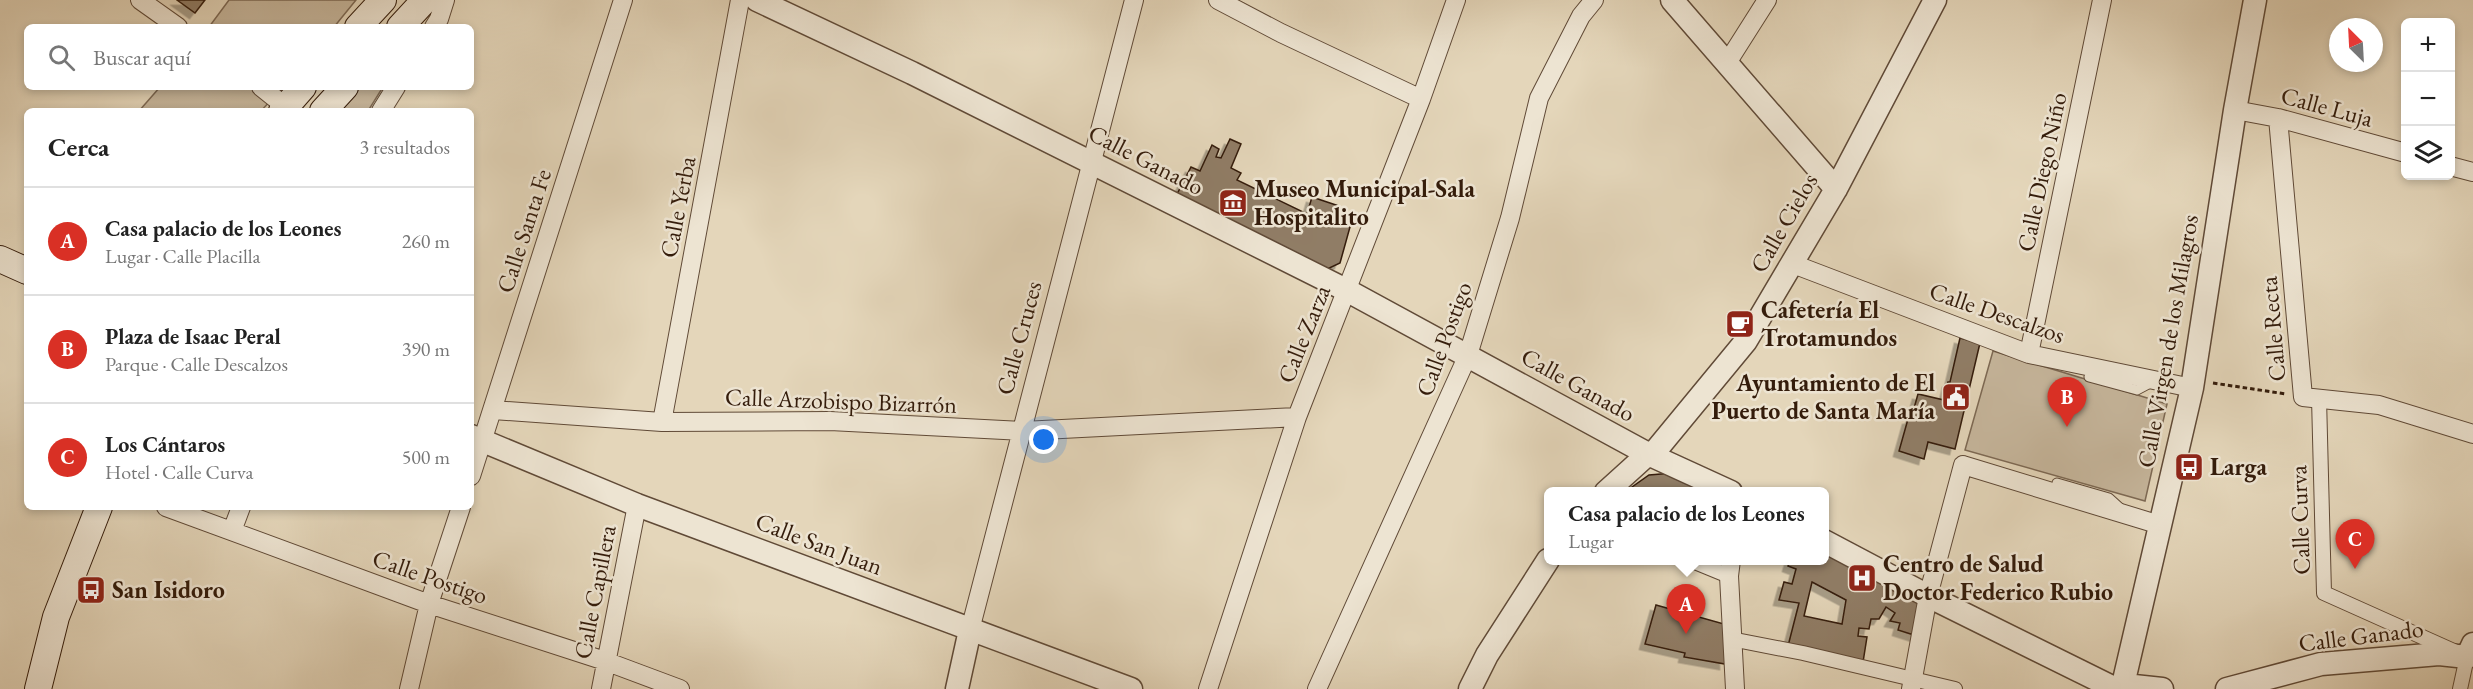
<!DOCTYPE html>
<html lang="es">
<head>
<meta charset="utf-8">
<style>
  :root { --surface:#fff; --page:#f2f2f2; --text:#222; --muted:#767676; --line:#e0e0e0; --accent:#d93025 }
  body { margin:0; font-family:"EB Garamond",serif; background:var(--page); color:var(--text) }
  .controls { position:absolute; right:18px; top:18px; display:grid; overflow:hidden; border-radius:9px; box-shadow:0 3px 9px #0003 }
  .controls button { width:54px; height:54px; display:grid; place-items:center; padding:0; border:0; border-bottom:2px solid var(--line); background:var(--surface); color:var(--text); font:30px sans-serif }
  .compass { position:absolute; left:2329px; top:18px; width:54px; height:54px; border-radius:50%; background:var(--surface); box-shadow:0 3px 9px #0003; rotate:336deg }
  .you { position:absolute; left:1044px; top:440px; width:21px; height:21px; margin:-15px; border:4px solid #fff; border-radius:50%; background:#1a73e8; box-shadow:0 0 0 9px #1a73e833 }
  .badge { display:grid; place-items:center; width:39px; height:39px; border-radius:50%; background:var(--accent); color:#fff; font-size:20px; font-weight:700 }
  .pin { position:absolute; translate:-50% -50px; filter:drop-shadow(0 2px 3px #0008) }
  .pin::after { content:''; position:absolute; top:32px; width:21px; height:18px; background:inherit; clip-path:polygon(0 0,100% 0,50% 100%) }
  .popup { position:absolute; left:1544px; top:487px; width:285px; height:78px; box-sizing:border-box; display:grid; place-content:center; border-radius:9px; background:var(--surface); filter:drop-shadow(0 2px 4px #0005); font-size:20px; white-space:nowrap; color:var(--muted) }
  .popup b { font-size:22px; color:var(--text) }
  .popup::after { content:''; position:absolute; left:50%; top:100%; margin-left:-12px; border:12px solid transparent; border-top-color:var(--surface) }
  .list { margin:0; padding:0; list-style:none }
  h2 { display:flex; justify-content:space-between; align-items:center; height:78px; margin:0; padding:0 24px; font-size:26px }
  h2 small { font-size:20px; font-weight:400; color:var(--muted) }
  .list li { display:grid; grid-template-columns:39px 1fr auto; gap:18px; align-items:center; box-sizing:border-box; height:108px; padding:0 24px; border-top:2px solid var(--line) }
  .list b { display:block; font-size:22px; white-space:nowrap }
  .list p { margin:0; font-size:20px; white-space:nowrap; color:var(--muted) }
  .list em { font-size:20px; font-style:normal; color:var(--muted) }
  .icon { flex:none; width:33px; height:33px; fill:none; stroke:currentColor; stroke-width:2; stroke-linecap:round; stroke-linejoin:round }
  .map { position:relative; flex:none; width:2473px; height:689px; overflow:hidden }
  .search { position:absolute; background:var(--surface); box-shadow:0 3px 9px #0003; left:24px; top:24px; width:450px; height:66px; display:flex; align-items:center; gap:15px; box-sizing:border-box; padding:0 21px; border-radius:9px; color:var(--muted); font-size:22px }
  .panel { position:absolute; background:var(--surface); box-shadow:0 3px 9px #0003; left:24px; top:108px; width:450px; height:402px; border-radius:9px }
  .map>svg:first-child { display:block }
</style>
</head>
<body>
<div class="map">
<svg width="2473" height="689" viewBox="0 0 2473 689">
  <defs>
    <filter id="shadow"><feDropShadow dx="-5.5" dy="5.5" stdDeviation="0" flood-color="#0004"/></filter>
  </defs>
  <rect width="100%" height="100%" fill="#e4d6ba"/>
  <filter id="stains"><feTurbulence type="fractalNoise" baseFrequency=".00333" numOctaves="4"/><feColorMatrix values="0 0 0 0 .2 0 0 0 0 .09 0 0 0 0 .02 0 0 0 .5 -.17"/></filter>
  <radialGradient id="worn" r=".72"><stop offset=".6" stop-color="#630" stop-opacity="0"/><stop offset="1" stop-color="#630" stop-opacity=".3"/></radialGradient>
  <path fill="#c6b69c" stroke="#7d6954" stroke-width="1.5" d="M 229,0 L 356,0 L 334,27 L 209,27 Z
    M 160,87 L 283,87 L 261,111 L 139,111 Z
    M 360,87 L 383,87 L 368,111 L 339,111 Z
    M 1993,351 L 2167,404 L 2145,501 L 1965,450 Z"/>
  <path fill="#907d66" stroke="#341c0b" stroke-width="1.5" fill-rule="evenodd" filter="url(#shadow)" d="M 177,0 L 205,0 L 195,13 Z
    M 1230,139 L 1241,144 L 1231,168 L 1241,173 L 1237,180 L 1307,214 L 1312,197 L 1339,206 L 1336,215 L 1339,222 L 1350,227 L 1340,263 L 1319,273 L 1174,200 L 1191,167 L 1200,171 L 1212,145 L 1219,149 L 1216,157 L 1221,158 Z
    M 1960,338 L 1980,343 L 1955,449 L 1928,442 L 1924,459 L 1899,451 L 1908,419 L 1911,419 L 1918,394 L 1944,400 L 1948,382 L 1950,382 Z
    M 1673,473 L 1709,492 L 1625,492 L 1649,475 Z
    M 1824,550 L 1923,602 L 1917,636 L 1898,630 L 1900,623 L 1890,621 L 1895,613 L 1886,607 L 1879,619 L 1871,619 L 1869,629 L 1859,628 L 1858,636 L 1867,637 L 1863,662 L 1788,646 L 1799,603 L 1779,600 L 1784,582 L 1792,584 L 1796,569 L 1788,566 L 1790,560 L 1824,560 ZM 1812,582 L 1846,600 L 1842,624 L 1804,616 Z
    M 1656,605 L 1724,624 L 1725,664 L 1684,657 L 1685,653 L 1645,644 Z"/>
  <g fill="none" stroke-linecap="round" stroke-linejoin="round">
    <g stroke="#604a37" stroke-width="11">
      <path id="service" d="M 2089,377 L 2137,390 L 2152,382
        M 2057,483 L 2109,498 L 2120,508"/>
    </g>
    <g stroke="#604a37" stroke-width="16">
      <path id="pedestrian" d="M 2319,398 L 2324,593 L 2467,657 L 2460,689
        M 1690,560 L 1729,576
        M 1731,639 L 1803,653 L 1955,689"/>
    </g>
    <g stroke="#604a37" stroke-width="20">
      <path id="minor" d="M 140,0 L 178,27
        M 1218,0 L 1281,33 L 1421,99
        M 434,27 L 439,19 L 445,0
        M 1727,63 L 1767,0
        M 261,87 L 286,107
        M 2235,110 L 2278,118 L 2406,153
        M 381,111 L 396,87
        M 2278,118 L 2303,397 L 2379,405 L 2473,434
        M 2450,166 L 2473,172
        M 1793,264 L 2029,354 L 2192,388
        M 2029,354 L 2102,0
        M 493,410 L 662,422 L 830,421 L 1023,431 L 1297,417
        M 662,422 L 740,0
        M 471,476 L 623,0
        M 166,507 L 429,604 L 605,661 L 680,689
        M 232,531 L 241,507
        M 1731,560 L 1729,576 L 1735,689
        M 970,630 L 1134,0
        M 409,689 L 429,604 L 461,507
        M 601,689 L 637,505
        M 1208,689 L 1297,417 L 1421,99 L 1456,0
        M 1317,689 L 1468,355 L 1510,218 L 1539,98 L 1581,16 L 1594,0
        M 1911,689 L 1928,596 L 1963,465 L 2160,525"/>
    </g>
    <g stroke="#604a37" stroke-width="25">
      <path id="tertiary" d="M 757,0 L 912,73 L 1348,291 L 1648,454 L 1731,492
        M 1672,0 L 1836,189
        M 471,436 L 637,505 L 1131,689
        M 1652,455 L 1746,341 L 1836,189 L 1935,0
        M 1606,492 L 1648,454
        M 1824,541 L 1928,596 L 2116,689
        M 957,689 L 970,630
        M 1470,689 L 1487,655 L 1548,560
        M 2122,689 L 2192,388 L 2235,110 L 2255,0
        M 2127,689 L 2134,686 L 2162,689
        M 2227,689 L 2321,664 L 2439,654 L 2467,657 L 2473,644"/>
    </g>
    <g stroke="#341c0b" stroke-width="28">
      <path id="secondary" d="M 358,27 L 383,0
        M 400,27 L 425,0
        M 282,111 L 303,87
        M 323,111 L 345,87
        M 0,259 L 27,271
        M 38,689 L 56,617 L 99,507"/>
    </g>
    <path stroke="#341c0b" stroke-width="3" stroke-dasharray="4.5 3" stroke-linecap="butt" d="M 2213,383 L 2286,394"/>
    <use href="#service" stroke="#ede4d2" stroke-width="9"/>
    <use href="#pedestrian" stroke="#ede4d2" stroke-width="14"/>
    <use href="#minor" stroke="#ede4d2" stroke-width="18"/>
    <use href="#tertiary" stroke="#ede4d2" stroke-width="22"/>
    <use href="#secondary" stroke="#ede4d2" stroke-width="26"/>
  </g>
  <defs>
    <g id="museum-square" transform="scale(1.5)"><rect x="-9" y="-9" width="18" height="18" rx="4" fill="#8f2418" stroke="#ede4d2"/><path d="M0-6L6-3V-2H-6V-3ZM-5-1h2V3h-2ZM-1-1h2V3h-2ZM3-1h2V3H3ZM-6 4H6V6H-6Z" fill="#fff"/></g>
    <g id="cafe-square" transform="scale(1.5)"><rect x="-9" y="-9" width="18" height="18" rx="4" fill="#8f2418" stroke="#ede4d2"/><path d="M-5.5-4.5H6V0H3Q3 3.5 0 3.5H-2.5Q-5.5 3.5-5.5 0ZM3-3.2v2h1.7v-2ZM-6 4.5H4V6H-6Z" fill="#fff"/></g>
    <g id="civic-square" transform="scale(1.5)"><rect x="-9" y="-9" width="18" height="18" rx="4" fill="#8f2418" stroke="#ede4d2"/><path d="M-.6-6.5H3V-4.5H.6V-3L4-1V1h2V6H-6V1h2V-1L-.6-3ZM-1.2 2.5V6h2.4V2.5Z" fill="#fff"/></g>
    <g id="bus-square" transform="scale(1.5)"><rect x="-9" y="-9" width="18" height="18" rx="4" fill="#8f2418" stroke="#ede4d2"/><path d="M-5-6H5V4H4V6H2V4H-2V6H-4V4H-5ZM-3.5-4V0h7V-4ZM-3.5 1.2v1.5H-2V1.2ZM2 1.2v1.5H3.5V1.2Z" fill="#fff"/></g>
    <g id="hospital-square" transform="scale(1.5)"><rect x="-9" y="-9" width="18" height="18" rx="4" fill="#8f2418" stroke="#ede4d2"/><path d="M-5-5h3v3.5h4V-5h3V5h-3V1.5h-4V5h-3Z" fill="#fff"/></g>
  </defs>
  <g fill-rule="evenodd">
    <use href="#museum-square" x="1233" y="203"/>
    <use href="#cafe-square" x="1740" y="324"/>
    <use href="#civic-square" x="1956" y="397"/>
    <use href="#bus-square" x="2189" y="467"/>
    <use href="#hospital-square" x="1862" y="578"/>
    <use href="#bus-square" x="91" y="590"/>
  </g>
  <g text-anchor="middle" stroke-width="5" stroke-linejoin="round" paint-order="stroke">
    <g font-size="24" fill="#341c0b" stroke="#ede4d2">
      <text transform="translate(2327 107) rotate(15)" y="8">Calle Luja</text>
      <text transform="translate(1146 160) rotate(27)" y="8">Calle Ganado</text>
      <text transform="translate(2042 172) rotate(-78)" y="8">Calle Diego Niño</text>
      <text transform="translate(678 207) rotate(-79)" y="8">Calle Yerba</text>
      <text transform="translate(1784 223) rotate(-60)" y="8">Calle Cielos</text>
      <text transform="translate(524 231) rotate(-72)" y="8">Calle Santa Fe</text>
      <text transform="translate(1997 313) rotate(19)" y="8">Calle Descalzos</text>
      <text transform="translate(2273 329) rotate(-95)" y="8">Calle Recta</text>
      <text transform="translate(1304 334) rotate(-68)" y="8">Calle Zarza</text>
      <text transform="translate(1019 338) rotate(-75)" y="8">Calle Cruces</text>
      <text transform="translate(1444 339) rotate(-70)" y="8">Calle Postigo</text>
      <text transform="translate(2168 341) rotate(-80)" y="8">Calle Virgen de los Milagros</text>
      <text transform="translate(1578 385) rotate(29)" y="8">Calle Ganado</text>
      <text transform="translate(841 401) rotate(2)" y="8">Calle Arzobispo Bizarrón</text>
      <text transform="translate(2300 520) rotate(-92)" y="8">Calle Curva</text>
      <text transform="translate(819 544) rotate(21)" y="8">Calle San Juan</text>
      <text transform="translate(430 577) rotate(19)" y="8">Calle Postigo</text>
      <text transform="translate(595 592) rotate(-79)" y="8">Calle Capillera</text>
      <text transform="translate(2361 636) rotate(-7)" y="8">Calle Ganado</text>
    </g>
    <g font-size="24" font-weight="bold" fill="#341c0b" stroke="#ede4d2" text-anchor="start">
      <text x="1254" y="197">Museo Municipal-Sala<tspan x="1254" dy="28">Hospitalito</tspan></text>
      <text x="1761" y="318">Cafetería El<tspan x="1761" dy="28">Trotamundos</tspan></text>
      <text x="1935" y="391" text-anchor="end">Ayuntamiento de El<tspan x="1935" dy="28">Puerto de Santa María</tspan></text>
      <text x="2210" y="475">Larga</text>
      <text x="1883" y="572">Centro de Salud<tspan x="1883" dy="28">Doctor Federico Rubio</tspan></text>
      <text x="112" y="598">San Isidoro</text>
    </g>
  </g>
  <rect width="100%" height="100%" filter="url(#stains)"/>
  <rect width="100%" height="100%" fill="url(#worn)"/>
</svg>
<div class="controls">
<button>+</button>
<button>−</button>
<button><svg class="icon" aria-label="layers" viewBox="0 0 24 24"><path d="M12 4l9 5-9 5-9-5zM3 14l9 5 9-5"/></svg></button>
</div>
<svg class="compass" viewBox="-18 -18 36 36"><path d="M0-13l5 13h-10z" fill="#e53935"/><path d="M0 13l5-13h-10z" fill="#767676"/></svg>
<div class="you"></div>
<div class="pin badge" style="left:1686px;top:634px">A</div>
<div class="popup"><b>Casa palacio de los Leones</b>Lugar</div>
<div class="pin badge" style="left:2067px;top:427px">B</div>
<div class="pin badge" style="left:2355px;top:569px">C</div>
<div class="search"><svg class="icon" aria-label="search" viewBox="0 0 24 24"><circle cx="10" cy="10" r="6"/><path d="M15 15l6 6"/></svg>Buscar aquí</div>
<section class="panel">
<h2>Cerca<small>3 resultados</small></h2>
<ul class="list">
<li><span class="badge">A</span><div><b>Casa palacio de los Leones</b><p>Lugar · Calle Placilla</p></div><em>260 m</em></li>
<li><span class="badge">B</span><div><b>Plaza de Isaac Peral</b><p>Parque · Calle Descalzos</p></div><em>390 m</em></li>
<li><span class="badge">C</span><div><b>Los Cántaros</b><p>Hotel · Calle Curva</p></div><em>500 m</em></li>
</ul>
</section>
</div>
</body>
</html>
